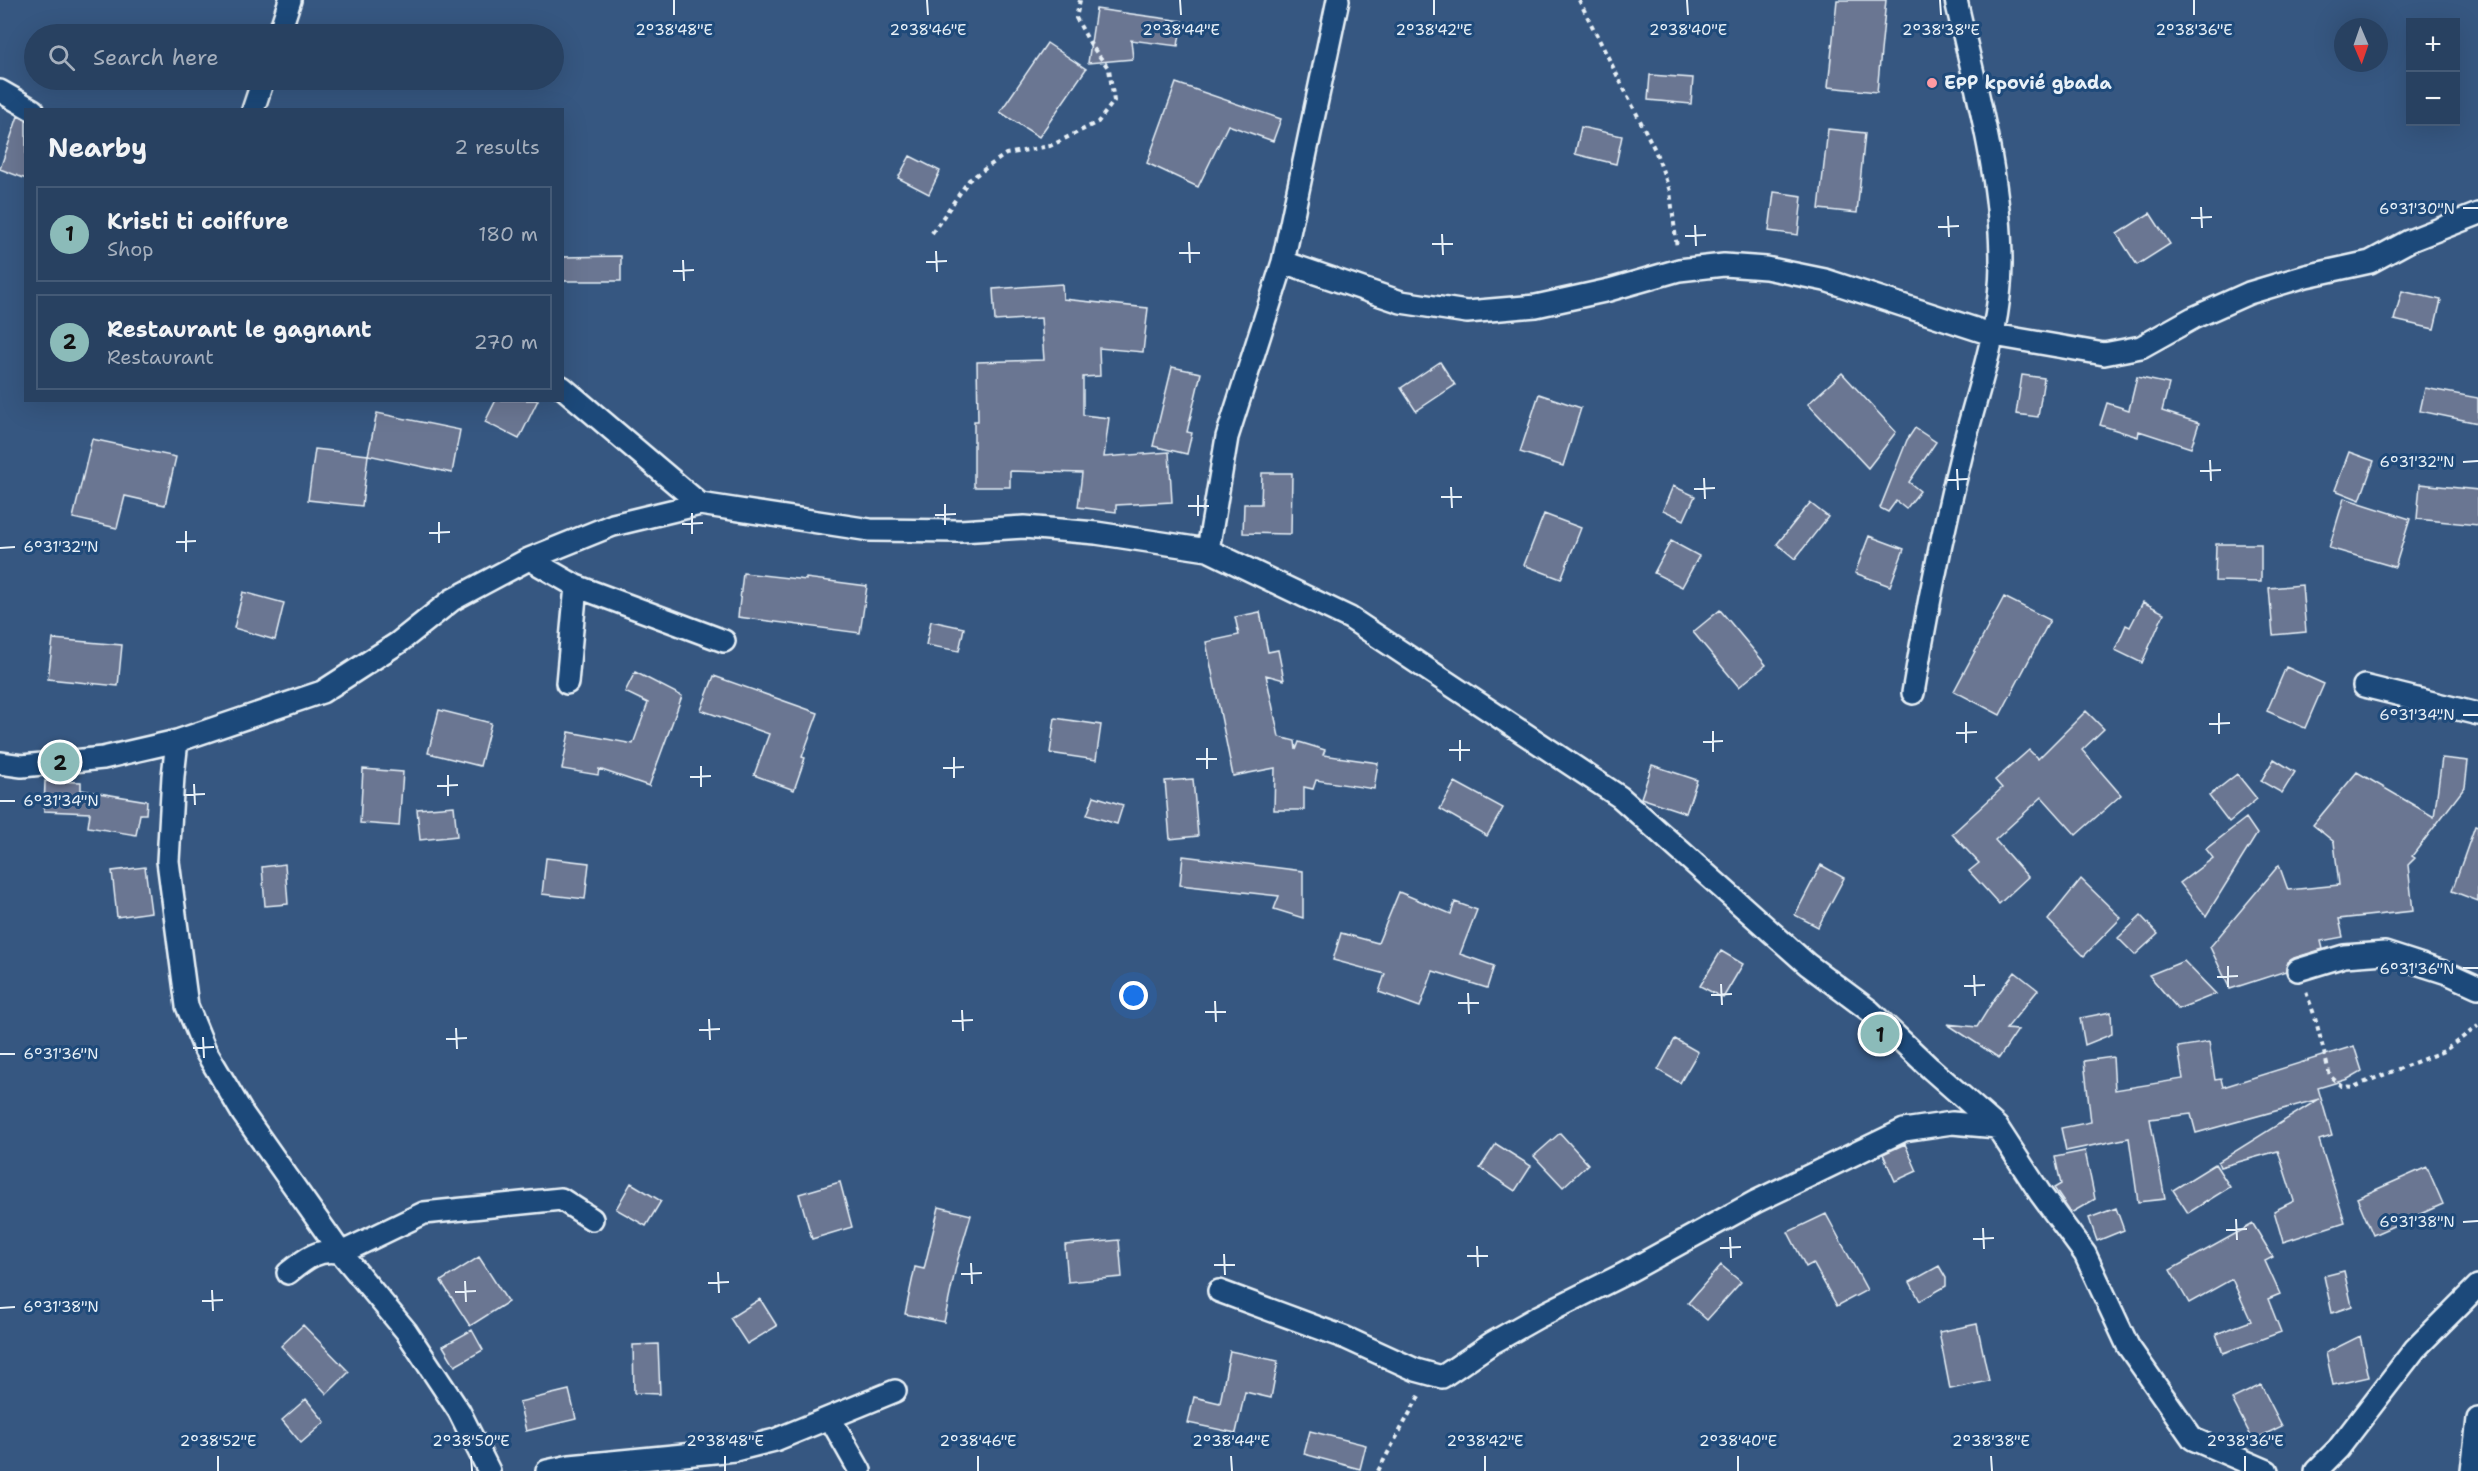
<!DOCTYPE html>
<html lang="en">
<head>
<meta charset="utf-8">
<style>
  :root { --surface:#284161; --page:#344c6a; --text:#f1f3f6; --muted:#a5afbd; --line:#445a76; --accent:#8bbbb9 }
  body { margin:0; font-family:"Shantell Sans",sans-serif; background:var(--page); color:var(--text) }
  .controls { position:absolute; right:18px; top:18px; display:grid; overflow:hidden; border-radius:0px; box-shadow:0 6px 24px #0002 }
  .controls button { width:54px; height:54px; display:grid; place-items:center; padding:0; border:0; border-bottom:2px solid var(--line); background:var(--surface); color:var(--text); font:30px sans-serif }
  .compass { position:absolute; left:2334px; top:18px; width:54px; height:54px; border-radius:50%; background:var(--surface); box-shadow:0 6px 24px #0002; rotate:178deg }
  .you { position:absolute; left:1134px; top:996px; width:21px; height:21px; margin:-15px; border:4px solid #fff; border-radius:50%; background:#1a73e8; box-shadow:0 0 0 9px #1a73e833 }
  .badge { display:grid; place-items:center; width:39px; height:39px; border-radius:50%; background:var(--accent); color:#111; font-size:20px; font-weight:700 }
  .pin { position:absolute; translate:-50% -50%; border:3px solid #fff; box-shadow:0 2px 6px #0006 }
  .list { margin:0; padding:0; list-style:none }
  h2 { display:flex; justify-content:space-between; align-items:center; height:78px; margin:0; padding:0 24px; font-size:26px }
  h2 small { font-size:20px; font-weight:400; color:var(--muted) }
  .list li { display:grid; grid-template-columns:39px 1fr auto; gap:18px; align-items:center; box-sizing:border-box; height:96px; margin:0 12px 12px; padding:0 12px; border:2px solid var(--line); border-radius:0px }
  .list b { display:block; font-size:22px; white-space:nowrap }
  .list p { margin:0; font-size:20px; white-space:nowrap; color:var(--muted) }
  .list em { font-size:20px; font-style:normal; color:var(--muted) }
  .icon { flex:none; width:33px; height:33px; fill:none; stroke:currentColor; stroke-width:2; stroke-linecap:round; stroke-linejoin:round }
  .map { position:relative; flex:none; width:2478px; height:1471px; overflow:hidden }
  .search { position:absolute; background:var(--surface); box-shadow:0 6px 24px #0002; left:24px; top:24px; width:540px; height:66px; display:flex; align-items:center; gap:15px; box-sizing:border-box; padding:0 21px; border-radius:33px; color:var(--muted); font-size:22px }
  .panel { position:absolute; background:var(--surface); box-shadow:0 6px 24px #0002; left:24px; top:108px; width:540px; height:294px; border-radius:0px }
  .map>svg:first-child { display:block }
</style>
</head>
<body>
<div class="map">
<svg width="2478" height="1471" viewBox="0 0 2478 1471">
  <rect width="100%" height="100%" fill="#365781"/>
  <filter id="ink" filterUnits="userSpaceOnUse"><feTurbulence type="fractalNoise" baseFrequency=".0167" numOctaves="2"/><feDisplacementMap in="SourceGraphic" scale="12" xChannelSelector="R" yChannelSelector="G"/><feConvolveMatrix kernelMatrix="1 2 1 2 8 2 1 2 1" color-interpolation-filters="sRGB"/></filter>
  <g filter="url(#ink)">
    <path fill="#6b7692" stroke="#e8f1f8" stroke-width="1.5" d="M 1837,0 L 1886,0 L 1877,92 L 1828,87 Z
      M 1096,9 L 1182,21 L 1178,46 L 1131,40 L 1133,59 L 1088,63 Z
      M 1047,43 L 1086,69 L 1039,137 L 1000,112 Z
      M 1650,75 L 1693,78 L 1691,104 L 1648,100 Z
      M 1176,83 L 1281,119 L 1273,141 L 1228,125 L 1198,187 L 1147,163 Z
      M 18,116 L 26,120 L 26,179 L 0,169 Z
      M 1581,127 L 1622,136 L 1616,164 L 1575,154 Z
      M 1828,129 L 1865,133 L 1857,213 L 1819,209 Z
      M 910,156 L 940,171 L 929,194 L 898,178 Z
      M 1774,192 L 1802,196 L 1798,235 L 1769,231 Z
      M 2150,213 L 2170,244 L 2137,265 L 2117,234 Z
      M 621,256 L 621,281 L 562,281 L 562,257 Z
      M 1062,284 L 1063,299 L 1148,308 L 1143,352 L 1099,348 L 1100,376 L 1083,377 L 1083,415 L 1109,418 L 1104,457 L 1169,452 L 1172,502 L 1116,505 L 1116,512 L 1078,507 L 1082,473 L 1010,471 L 1010,487 L 974,487 L 974,421 L 978,421 L 977,362 L 1044,360 L 1041,318 L 995,321 L 993,289 Z
      M 2402,291 L 2441,300 L 2434,329 L 2394,320 Z
      M 1440,362 L 1455,385 L 1416,411 L 1401,388 Z
      M 1172,367 L 1201,373 L 1187,432 L 1192,433 L 1187,454 L 1153,446 Z
      M 1842,373 L 1896,432 L 1868,468 L 1808,404 Z
      M 2022,375 L 2044,378 L 2038,417 L 2016,414 Z
      M 2137,377 L 2169,384 L 2162,411 L 2199,423 L 2191,448 L 2139,431 L 2138,437 L 2100,425 L 2107,403 L 2129,410 Z
      M 2425,388 L 2478,398 L 2478,423 L 2420,411 Z
      M 1539,394 L 1581,408 L 1563,466 L 1520,452 Z
      M 496,400 L 538,400 L 519,439 L 485,422 Z
      M 377,413 L 460,430 L 452,473 L 368,455 Z
      M 1915,428 L 1936,442 L 1909,482 L 1920,491 L 1906,509 L 1896,501 L 1888,512 L 1880,508 L 1907,440 Z
      M 92,439 L 176,457 L 165,505 L 125,496 L 117,528 L 73,518 Z
      M 315,449 L 368,455 L 362,506 L 308,500 Z
      M 2349,452 L 2374,461 L 2360,500 L 2335,490 Z
      M 1262,473 L 1292,473 L 1291,534 L 1243,533 L 1244,504 L 1261,504 Z
      M 2420,484 L 2478,490 L 2478,525 L 2417,519 Z
      M 1673,486 L 1695,496 L 1684,520 L 1663,510 Z
      M 2344,498 L 2410,519 L 2395,567 L 2329,548 Z
      M 1810,503 L 1828,517 L 1795,559 L 1777,544 Z
      M 1544,514 L 1581,528 L 1561,579 L 1524,565 Z
      M 1869,536 L 1904,549 L 1890,586 L 1855,573 Z
      M 1671,541 L 1699,556 L 1682,587 L 1654,573 Z
      M 2216,544 L 2261,544 L 2261,582 L 2215,581 Z
      M 743,573 L 806,580 L 806,578 L 867,586 L 860,633 L 738,617 Z
      M 2302,585 L 2306,632 L 2273,635 L 2269,588 Z
      M 243,592 L 284,603 L 275,640 L 234,628 Z
      M 2004,597 L 2050,620 L 2000,715 L 1954,691 Z
      M 2143,602 L 2164,613 L 2142,663 L 2115,650 L 2126,625 L 2130,627 Z
      M 1720,610 L 1766,665 L 1739,687 L 1693,632 Z
      M 1260,612 L 1268,652 L 1278,650 L 1284,680 L 1266,675 L 1279,737 L 1295,741 L 1296,750 L 1299,742 L 1325,750 L 1323,755 L 1378,763 L 1374,789 L 1316,780 L 1313,789 L 1304,787 L 1304,810 L 1274,810 L 1275,768 L 1233,776 L 1206,642 L 1239,635 L 1235,617 Z
      M 931,621 L 964,628 L 959,651 L 926,645 Z
      M 53,639 L 122,645 L 118,686 L 48,679 Z
      M 2286,667 L 2324,684 L 2305,728 L 2267,711 Z
      M 635,672 L 682,696 L 649,786 L 599,769 L 598,775 L 562,769 L 569,732 L 633,744 L 648,703 L 625,692 Z
      M 714,676 L 818,713 L 802,757 L 805,758 L 794,790 L 754,775 L 769,734 L 701,710 Z
      M 439,710 L 491,723 L 480,766 L 428,753 Z
      M 2086,711 L 2104,729 L 2082,750 L 2121,795 L 2076,835 L 2042,797 L 1995,840 L 2028,877 L 1999,904 L 1969,871 L 1979,863 L 1952,834 L 2002,788 L 1995,780 L 2029,750 L 2038,759 Z
      M 1055,718 L 1101,725 L 1096,760 L 1050,753 Z
      M 2442,758 L 2468,761 L 2465,787 L 2412,856 L 2415,858 L 2408,865 L 2413,911 L 2339,919 L 2343,937 L 2321,941 L 2323,949 L 2294,958 L 2288,962 L 2286,971 L 2230,989 L 2210,947 L 2279,865 L 2288,890 L 2339,885 L 2334,842 L 2313,825 L 2357,772 L 2434,817 Z
      M 2274,759 L 2295,772 L 2282,793 L 2261,781 Z
      M 1652,765 L 1697,780 L 1686,813 L 1641,798 Z
      M 363,769 L 403,772 L 399,826 L 360,823 Z
      M 2237,774 L 2257,799 L 2229,822 L 2209,796 Z
      M 1193,779 L 1198,836 L 1170,839 L 1165,781 Z
      M 45,781 L 81,782 L 81,790 L 147,801 L 146,814 L 140,814 L 136,835 L 88,827 L 90,813 L 44,811 Z
      M 1455,782 L 1503,808 L 1487,836 L 1440,809 Z
      M 1094,796 L 1123,805 L 1117,824 L 1087,815 Z
      M 454,806 L 457,836 L 420,840 L 417,809 Z
      M 2246,818 L 2257,834 L 2206,916 L 2180,883 L 2213,858 L 2206,849 Z
      M 2475,826 L 2478,827 L 2478,901 L 2452,891 Z
      M 1183,856 L 1303,871 L 1303,918 L 1274,909 L 1279,896 L 1180,885 Z
      M 546,858 L 589,863 L 585,899 L 542,894 Z
      M 285,864 L 288,904 L 265,906 L 262,867 Z
      M 1821,865 L 1844,878 L 1818,927 L 1795,915 Z
      M 145,867 L 151,912 L 117,917 L 112,871 Z
      M 2081,879 L 2121,918 L 2084,956 L 2048,920 Z
      M 1399,892 L 1451,914 L 1455,902 L 1477,910 L 1460,954 L 1494,966 L 1487,988 L 1433,971 L 1420,1007 L 1379,992 L 1385,974 L 1333,960 L 1341,933 L 1378,943 Z
      M 2141,916 L 2158,934 L 2135,955 L 2118,938 Z
      M 1721,951 L 1743,964 L 1723,998 L 1700,986 Z
      M 2184,961 L 2216,994 L 2178,1009 L 2149,975 Z
      M 2015,972 L 2038,990 L 2006,1029 L 2018,1030 L 1999,1058 L 1947,1024 L 1977,1027 L 1995,998 Z
      M 2111,1012 L 2112,1034 L 2085,1045 L 2080,1018 Z
      M 1675,1039 L 1698,1052 L 1680,1083 L 1658,1070 Z
      M 2209,1042 L 2215,1080 L 2221,1079 L 2223,1087 L 2354,1046 L 2362,1071 L 2348,1079 L 2318,1088 L 2332,1136 L 2319,1140 L 2345,1222 L 2283,1242 L 2274,1211 L 2294,1201 L 2278,1151 L 2220,1167 L 2218,1162 L 2319,1099 L 2196,1133 L 2191,1114 L 2150,1119 L 2165,1199 L 2138,1202 L 2129,1138 L 2066,1151 L 2061,1128 L 2091,1122 L 2084,1061 L 2113,1057 L 2115,1090 L 2183,1079 L 2178,1047 Z
      M 1560,1133 L 1588,1164 L 1563,1187 L 1534,1156 Z
      M 1496,1144 L 1531,1166 L 1515,1191 L 1480,1168 Z
      M 1905,1144 L 1917,1171 L 1895,1181 L 1883,1154 Z
      M 2085,1151 L 2095,1199 L 2071,1213 L 2054,1188 L 2061,1184 L 2055,1157 Z
      M 2215,1164 L 2230,1187 L 2188,1213 L 2173,1190 Z
      M 2427,1167 L 2443,1204 L 2373,1235 L 2357,1198 Z
      M 840,1182 L 852,1227 L 812,1239 L 799,1194 Z
      M 631,1183 L 661,1201 L 646,1226 L 616,1209 Z
      M 939,1207 L 971,1215 L 957,1262 L 944,1322 L 905,1314 L 915,1267 L 924,1269 Z
      M 2116,1208 L 2124,1230 L 2097,1241 L 2089,1218 Z
      M 1826,1214 L 1867,1290 L 1837,1306 L 1813,1263 L 1806,1267 L 1788,1232 Z
      M 2253,1224 L 2273,1257 L 2265,1261 L 2280,1294 L 2268,1299 L 2281,1332 L 2223,1353 L 2216,1334 L 2251,1321 L 2232,1279 L 2189,1303 L 2170,1270 Z
      M 1119,1240 L 1122,1277 L 1068,1282 L 1065,1245 Z
      M 479,1257 L 508,1302 L 470,1326 L 441,1281 Z
      M 1721,1265 L 1741,1282 L 1707,1320 L 1688,1303 Z
      M 1939,1266 L 1946,1278 L 1946,1286 L 1920,1301 L 1910,1282 Z
      M 2344,1271 L 2352,1306 L 2332,1313 L 2324,1276 Z
      M 760,1299 L 777,1326 L 747,1344 L 730,1318 Z
      M 1977,1324 L 1989,1381 L 1950,1389 L 1939,1332 Z
      M 303,1325 L 349,1372 L 327,1394 L 281,1346 Z
      M 472,1330 L 483,1350 L 455,1366 L 443,1346 Z
      M 2360,1336 L 2369,1377 L 2333,1385 L 2326,1353 Z
      M 658,1344 L 660,1394 L 634,1393 L 633,1345 Z
      M 1230,1351 L 1278,1361 L 1271,1398 L 1245,1392 L 1236,1433 L 1188,1423 L 1194,1397 L 1220,1403 Z
      M 2261,1385 L 2282,1426 L 2253,1440 L 2232,1399 Z
      M 569,1390 L 576,1419 L 526,1431 L 519,1402 Z
      M 306,1399 L 325,1422 L 301,1443 L 282,1420 Z
      M 1310,1431 L 1366,1445 L 1360,1469 L 1304,1454 Z"/>
    <g fill="none" stroke-linecap="round" stroke-linejoin="round">
      <g stroke="#e8f1f8" stroke-width="26">
        <path id="street" d="M 279,34 L 290,0
          M 0,91 L 33,110
          M 253,110 L 263,80
          M 1283,262 L 1401,302 L 1467,312 L 1536,306 L 1609,290 L 1679,270 L 1724,265 L 1766,268 L 1825,280 L 1994,335 L 2104,354 L 2141,347 L 2193,318 L 2249,293 L 2306,276 L 2370,262 L 2409,241 L 2478,214
          M 562,387 L 700,504
          M 1208,550 L 1227,437 L 1283,262 L 1338,0
          M 529,559 L 576,586 L 724,641
          M 567,683 L 576,586
          M 2364,686 L 2478,714
          M 1913,693 C 1927,608 1944,524 1965,440 C 1980,382 2001,324 2001,263 C 2001,174 1975,86 1956,0
          M 177,741 L 173,776 L 168,861 L 187,1006 L 205,1050 L 243,1114 L 341,1253 L 406,1331 L 459,1411 L 489,1471
          M 0,763 L 22,766 L 103,758 L 177,741 L 322,692 L 398,643 L 452,600 L 529,559 L 613,525 L 700,504 L 870,530 L 960,531 L 1024,527 L 1096,533 L 1208,550 L 1350,618 L 1620,797 L 1807,964 L 1870,1011 L 1930,1068 L 1997,1127 L 2040,1193 L 2085,1254 L 2128,1346 L 2193,1439 L 2267,1471
          M 2298,970 L 2344,956 L 2385,953 L 2447,973 L 2478,987
          M 288,1273 C 304,1260 319,1247 341,1253 L 424,1213 L 561,1199 L 592,1219
          M 1219,1291 L 1346,1338 L 1416,1370 L 1442,1377 L 1492,1343 L 1538,1317 L 1622,1275 L 1755,1202 L 1904,1130 L 1952,1123 L 1997,1127
          M 830,1418 L 860,1471
          M 547,1471 L 570,1466 L 735,1450 L 775,1440 L 895,1391
          M 2316,1471 L 2338,1449 L 2415,1349 L 2478,1286
          M 2472,1471 L 2478,1419"/>
      </g>
      <path stroke="#e8f1f8" stroke-width="4" stroke-dasharray="4.5 4.5" stroke-linecap="butt" d="M 1579,0 L 1655,150 L 1670,191 L 1677,248
        M 932,233 L 969,180 L 1006,154 L 1050,146 L 1098,122 L 1114,101 L 1109,69 L 1091,45 L 1076,18 L 1080,0
        M 2306,992 L 2315,1017 L 2330,1076 L 2341,1086 L 2353,1087 L 2444,1051 L 2478,1026
        M 1378,1471 L 1419,1396"/>
      <use href="#street" stroke="#1f4a7a" stroke-width="21"/>
    </g>
  </g>
  <path fill="none" stroke="#e8f1f8" stroke-width="2" d="M 674,0 L 674,15M 927,0 L 928,15M 1180,0 L 1181,15M 1434,0 L 1434,15M 1687,0 L 1688,15M 1940,0 L 1941,15M 2194,0 L 2194,15M 2201,207 L 2202,228M 2463,208 L 2478,208M 1948,216 L 1949,237M 2191,218 L 2212,217M 1695,225 L 1696,246M 1938,227 L 1959,226M 1442,234 L 1443,255M 1685,236 L 1706,235M 1189,242 L 1190,263M 1432,244 L 1453,244M 936,251 L 937,272M 1179,253 L 1200,253M 683,260 L 684,281M 926,262 L 947,261M 673,271 L 694,270M 2210,460 L 2211,481M 2463,462 L 2478,461M 1957,469 L 1958,490M 2200,471 L 2221,470M 1704,478 L 1705,499M 1947,480 L 1968,479M 1451,487 L 1452,508M 1694,489 L 1715,488M 1198,495 L 1198,516M 1441,497 L 1462,497M 945,504 L 945,525M 1188,506 L 1209,506M 692,513 L 692,534M 935,515 L 956,514M 439,522 L 439,543M 682,524 L 703,523M 186,531 L 186,552M 429,533 L 450,532M 176,542 L 196,541M 0,548 L 15,547M 2219,713 L 2219,734M 2463,715 L 2478,715M 1966,722 L 1966,743M 2209,724 L 2230,723M 1713,731 L 1713,752M 1956,733 L 1977,732M 1460,740 L 1460,761M 1703,742 L 1723,741M 1207,748 L 1207,769M 1449,750 L 1470,750M 954,757 L 954,778M 1196,759 L 1217,759M 701,766 L 701,787M 943,768 L 964,767M 448,775 L 448,796M 690,777 L 711,776M 194,784 L 195,805M 437,786 L 458,785M 184,795 L 205,794M 0,801 L 15,801M 2228,966 L 2228,987M 2463,968 L 2478,968M 1974,975 L 1975,996M 2217,977 L 2238,976M 1721,984 L 1722,1005M 1964,986 L 1985,985M 1468,993 L 1469,1014M 1711,995 L 1732,994M 1215,1001 L 1216,1022M 1458,1003 L 1479,1003M 962,1010 L 963,1031M 1205,1012 L 1226,1012M 709,1019 L 710,1040M 952,1021 L 973,1020M 456,1028 L 457,1049M 699,1030 L 720,1029M 203,1037 L 204,1058M 446,1039 L 467,1038M 193,1048 L 214,1047M 0,1054 L 15,1054M 2236,1219 L 2237,1240M 2463,1222 L 2478,1221M 1983,1228 L 1984,1249M 2226,1230 L 2247,1229M 1730,1237 L 1731,1258M 1973,1239 L 1994,1238M 1477,1246 L 1478,1267M 1720,1248 L 1741,1247M 1224,1254 L 1225,1275M 1467,1256 L 1488,1256M 971,1263 L 972,1284M 1214,1265 L 1235,1265M 718,1272 L 719,1293M 961,1274 L 982,1273M 465,1281 L 466,1302M 708,1283 L 729,1282M 212,1290 L 213,1311M 455,1292 L 476,1291M 202,1301 L 223,1300M 0,1308 L 15,1307M 218,1456 L 218,1471M 471,1456 L 472,1471M 725,1456 L 725,1471M 978,1456 L 978,1471M 1231,1456 L 1232,1471M 1485,1456 L 1485,1471M 1738,1456 L 1738,1471M 1991,1456 L 1992,1471M 2245,1456 L 2245,1471"/>
  <circle fill="#ff9aa2" stroke="#1f4a7a" stroke-width="2" cx="1932" cy="83" r="6"/>
  <g text-anchor="middle" stroke-width="6" stroke-linejoin="round" paint-order="stroke">
    <g font-size="18" font-weight="bold" fill="#e8f1f8" stroke="#1f4a7a" text-anchor="start">
      <text x="1944" y="89">EPP kpovié gbada</text>
    </g>
  </g>
  <g font-size="15" text-anchor="middle" fill="#e8f1f8" stroke="#1f4a7a" stroke-width="6" stroke-linejoin="round" paint-order="stroke">
    <text x="674" y="35">2°38'48"E</text>
    <text x="928" y="35">2°38'46"E</text>
    <text x="1181" y="35">2°38'44"E</text>
    <text x="1434" y="35">2°38'42"E</text>
    <text x="1688" y="35">2°38'40"E</text>
    <text x="1941" y="35">2°38'38"E</text>
    <text x="2194" y="35">2°38'36"E</text>
    <text x="2417" y="214">6°31'30"N</text>
    <text x="2417" y="467">6°31'32"N</text>
    <text x="61" y="552">6°31'32"N</text>
    <text x="2417" y="720">6°31'34"N</text>
    <text x="61" y="806">6°31'34"N</text>
    <text x="2417" y="974">6°31'36"N</text>
    <text x="61" y="1059">6°31'36"N</text>
    <text x="2417" y="1227">6°31'38"N</text>
    <text x="61" y="1312">6°31'38"N</text>
    <text x="218" y="1446">2°38'52"E</text>
    <text x="471" y="1446">2°38'50"E</text>
    <text x="725" y="1446">2°38'48"E</text>
    <text x="978" y="1446">2°38'46"E</text>
    <text x="1231" y="1446">2°38'44"E</text>
    <text x="1485" y="1446">2°38'42"E</text>
    <text x="1738" y="1446">2°38'40"E</text>
    <text x="1991" y="1446">2°38'38"E</text>
    <text x="2245" y="1446">2°38'36"E</text>
  </g>
</svg>
<div class="controls">
<button>+</button>
<button>−</button>
</div>
<svg class="compass" viewBox="-18 -18 36 36"><path d="M0-13l5 13h-10z" fill="#e53935"/><path d="M0 13l5-13h-10z" fill="#a5afbd"/></svg>
<div class="you"></div>
<div class="pin badge" style="left:1880px;top:1034px">1</div>
<div class="pin badge" style="left:60px;top:762px">2</div>
<div class="search"><svg class="icon" aria-label="search" viewBox="0 0 24 24"><circle cx="10" cy="10" r="6"/><path d="M15 15l6 6"/></svg>Search here</div>
<section class="panel">
<h2>Nearby<small>2 results</small></h2>
<ul class="list">
<li><span class="badge">1</span><div><b>Kristi ti coiffure</b><p>Shop</p></div><em>180 m</em></li>
<li><span class="badge">2</span><div><b>Restaurant le gagnant</b><p>Restaurant</p></div><em>270 m</em></li>
</ul>
</section>
</div>
</body>
</html>
